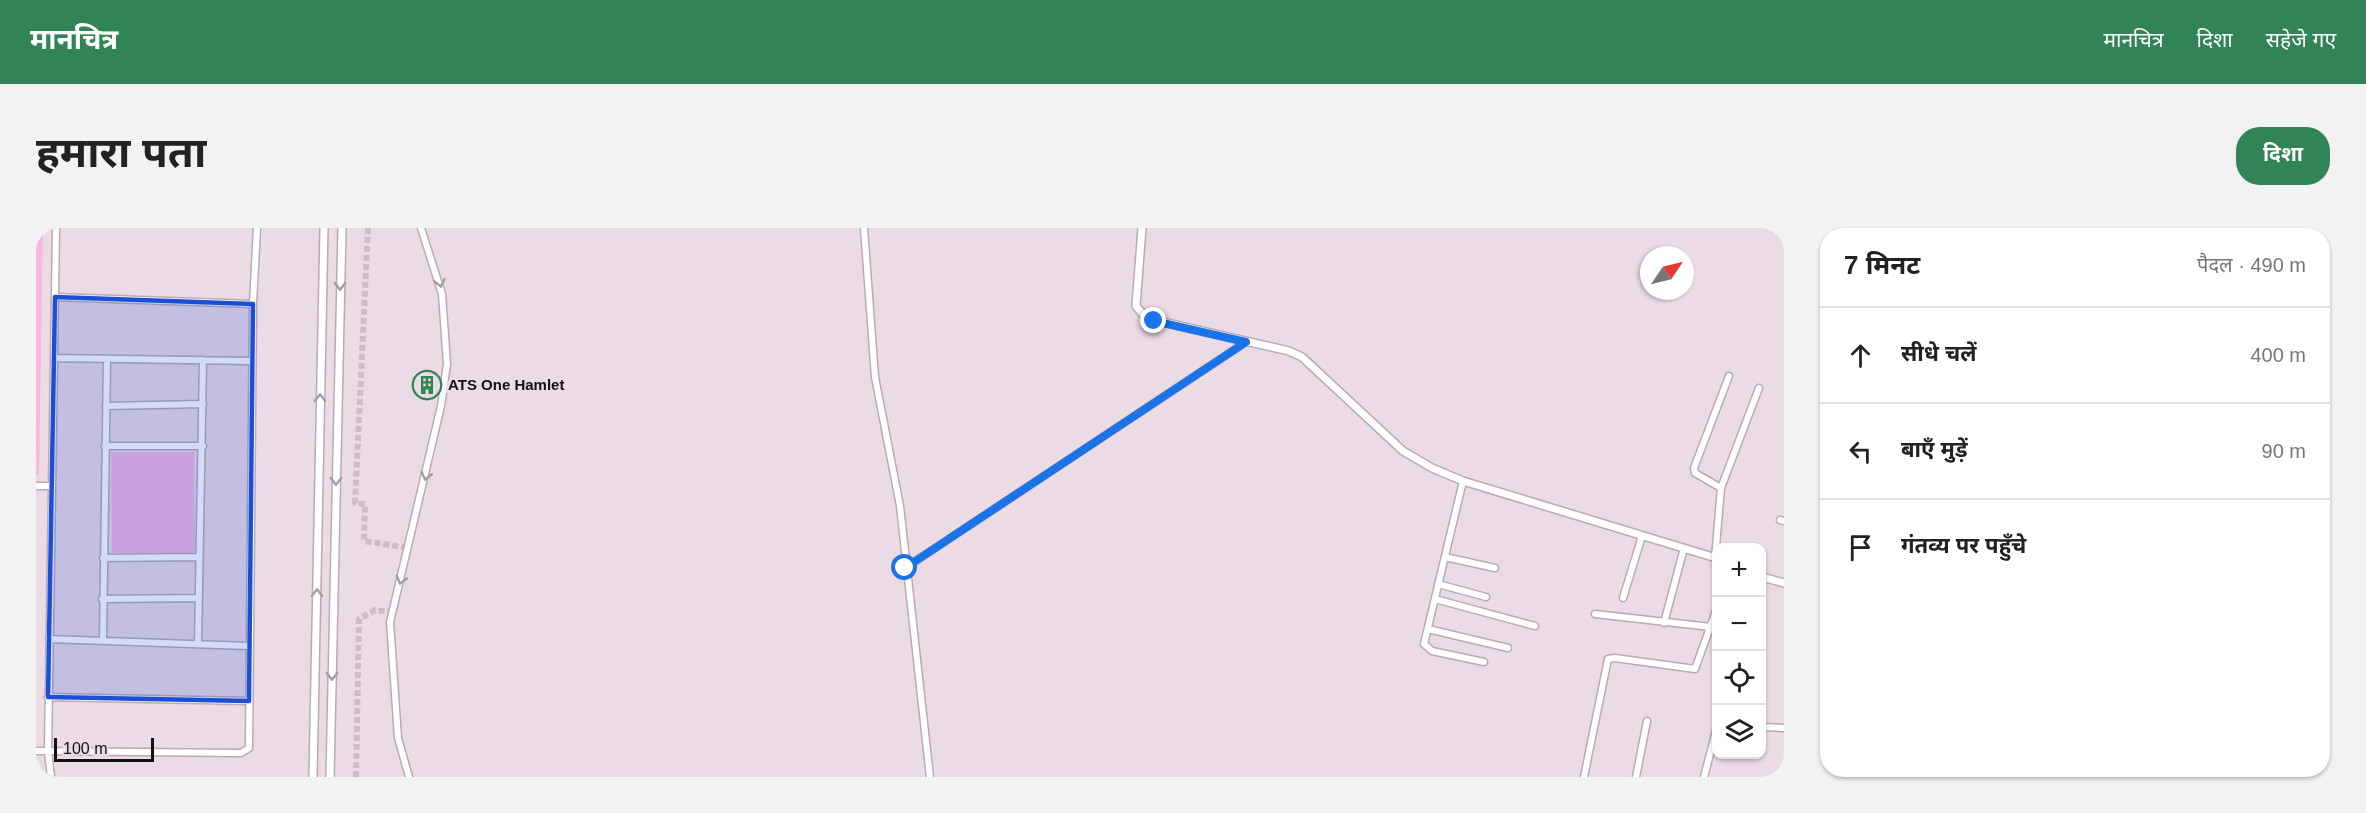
<!DOCTYPE html>
<html lang="hi">
<head>
<meta charset="utf-8">
<style>
  :root { --surface:#fff; --page:#f2f2f2; --text:#222; --muted:#767676; --line:#e0e0e0; --accent:#318456 }
  body { margin:0; font-family:Helvetica,"Noto Sans Devanagari",sans-serif; background:var(--page); color:var(--text) }
  .controls { position:absolute; right:18px; bottom:18px; display:grid; overflow:hidden; border-radius:12px; box-shadow:0 2px 4px #0004 }
  .controls button { width:54px; height:54px; display:grid; place-items:center; padding:0; border:0; border-bottom:2px solid var(--line); background:var(--surface); color:var(--text); font:30px sans-serif }
  .compass { position:absolute; left:1604px; top:18px; width:54px; height:54px; border-radius:50%; background:var(--surface); box-shadow:0 2px 4px #0004; rotate:55deg }
  .scale { position:absolute; left:18px; bottom:15px; width:100px; box-sizing:border-box; padding-left:6px; border:3px solid #150f13; border-top:0; font-size:16px; line-height:21px; white-space:nowrap; color:#150f13; -webkit-text-stroke:4px #ebdbe5; paint-order:stroke }
  .stop { position:absolute; width:18px; height:18px; margin:-14px; border:4px solid #1a73e8; border-radius:50%; background:#fff }
  .stop.end { background:#1a73e8; border-color:#fff; box-shadow:0 2px 6px #0008 }
  .list { margin:0; padding:0; list-style:none }
  h2 { display:flex; justify-content:space-between; align-items:center; height:78px; margin:0; padding:0 24px; font-size:26px }
  h2 small { font-size:20px; font-weight:400; color:var(--muted) }
  .list li { display:grid; grid-template-columns:39px 1fr auto; gap:18px; align-items:center; box-sizing:border-box; height:96px; padding:0 24px; border-top:2px solid var(--line) }
  .list b { display:block; font-size:22px; white-space:nowrap }
  .list em { font-size:20px; font-style:normal; color:var(--muted) }
  .icon { flex:none; width:33px; height:33px; fill:none; stroke:currentColor; stroke-width:2; stroke-linecap:round; stroke-linejoin:round }
  .map { position:relative; flex:none; width:1748px; height:549px; overflow:hidden; border-radius:24px }
  header { display:flex; align-items:center; gap:36px; box-sizing:border-box; height:84px; padding:0 30px; background:var(--accent); color:#fff }
  header strong { font-size:28px }
  nav { display:flex; gap:33px; margin-inline-start:auto; font-size:21px }
  .intro { display:flex; align-items:center; justify-content:space-between; box-sizing:border-box; height:144px; padding:0 36px }
  h1 { margin:0; font-size:42px }
  .button { padding:15px 27px; border-radius:24px; background:var(--accent); color:#fff; font-size:21px; font-weight:700 }
  main { display:flex; gap:36px; padding:0 36px }
  aside { flex:1; background:var(--surface); border-radius:24px; box-shadow:0 2px 4px #0004 }
  .map>svg:first-child { display:block }
</style>
</head>
<body>
<header>
<strong>मानचित्र</strong>
<nav><a>मानचित्र</a><a>दिशा</a><a>सहेजे गए</a></nav>
</header>
<div class="intro"><h1>हमारा पता</h1><a class="button">दिशा</a></div>
<main>
<div class="map">
<svg width="1748" height="549" viewBox="0 0 1748 549">
  <rect width="100%" height="100%" fill="#ebdbe5"/>
  <path fill="#f8b7e0" d="M 0,0 L 7,0 L 3,247 L 0,247 Z
    M 75,224 L 158,224 L 159,325 L 76,325 Z"/>
  <g fill="none" stroke-linecap="round" stroke-linejoin="round">
    <path stroke="#cbbcc6" stroke-width="6" stroke-dasharray="6 3" stroke-linecap="butt" d="M 332,0 L 319,275 L 329,276 L 328,313 L 373,320
      M 320,549 L 323,391 L 339,382 L 356,384"/>
    <g stroke="#baaab3" stroke-width="9">
      <path id="minor" d="M 828,0 L 839,149 L 864,278 L 894,549
        M 19,69 L 217,76
        M 18,130 L 216,133
        M 70,178 L 167,176
        M 69,218 L 167,218
        M 1427,253 L 1388,416 L 1396,423 L 1448,434
        M 0,258 L 16,258
        M 1685,260 L 1723,160
        M 1744,292 L 1748,293
        M 1409,329 L 1459,340
        M 67,330 L 163,329
        M 1679,330 L 1685,260 L 1659,245 L 1658,240 L 1693,148
        M 869,340 L 1210,114
        M 1402,356 L 1450,369
        M 1587,370 L 1606,308
        M 66,371 L 162,370
        M 1399,371 L 1499,398
        M 1559,386 L 1675,399
        M 1628,395 L 1648,320
        M 1392,401 L 1472,420
        M 13,411 L 212,418
        M 67,412 L 71,131
        M 162,416 L 167,132
        M 12,469 L 213,473
        M 1726,499 L 1748,500
        M 0,523 L 205,525 L 213,520 L 217,76 L 221,0
        M 15,549 L 12,524 L 20,0
        M 373,549 L 362,510 L 354,394 L 405,178 L 411,136 L 406,66 L 385,0
        M 1548,549 L 1572,431 L 1579,430 L 1659,441 L 1680,383
        M 1600,549 L 1611,493
        M 1668,549 L 1680,503"/>
    </g>
    <g stroke="#baaab3" stroke-width="10">
      <path id="tertiary" d="M 1106,0 L 1100,78 L 1110,90 L 1253,123 L 1266,129 L 1367,223 L 1396,240 L 1427,253 L 1680,330
        M 1726,349 L 1748,355
        M 277,549 L 288,0
        M 294,549 L 306,0"/>
    </g>
    <use href="#minor" stroke="#fff" stroke-width="6"/>
    <use href="#tertiary" stroke="#fff" stroke-width="7"/>
  </g>
  <defs><path id="oneway-chevron" d="M-2-3.5L2.5 0L-2 3.5" fill="none" stroke-width="1.6" stroke-linecap="round" stroke-linejoin="round" transform="scale(1.5)"/></defs>
  <g stroke="#a19fa1">
    <use href="#oneway-chevron" transform="translate(404 55) rotate(77)"/>
    <use href="#oneway-chevron" transform="translate(304 58) rotate(91)"/>
    <use href="#oneway-chevron" transform="translate(284 170) rotate(-89)"/>
    <use href="#oneway-chevron" transform="translate(390 248) rotate(103)"/>
    <use href="#oneway-chevron" transform="translate(300 253) rotate(91)"/>
    <use href="#oneway-chevron" transform="translate(365 352) rotate(105)"/>
    <use href="#oneway-chevron" transform="translate(281 365) rotate(-89)"/>
    <use href="#oneway-chevron" transform="translate(296 448) rotate(91)"/>
  </g>
  <g fill="none" stroke-linecap="round" stroke-linejoin="round">
    <path stroke="#1a73e8" stroke-width="8" d="M 869,340 L 1210,114 L 1118,93"/>
  </g>
  <path fill="#1d4ed8" fill-opacity="0.2" stroke="#1d4ed8" stroke-width="4.5" stroke-linejoin="round" d="M 19,69 L 217,76 L 213,473 L 12,469 Z"/>
  <defs>
    <g id="building-ring" transform="scale(1.5)"><circle r="9.5" fill="#ebdbe5" stroke="#318456" stroke-width="1.5"/><path d="M-4-6H4V6H1V3H-1V6H-4ZM-2.5-4.3h1.7v1.8h-1.7ZM.8-4.3h1.7v1.8H.8ZM-2.5-1h1.7V.8h-1.7ZM.8-1h1.7V.8H.8Z" fill="#318456"/></g>
  </defs>
  <g fill-rule="evenodd">
    <use href="#building-ring" x="391" y="157"/>
  </g>
  <g text-anchor="middle" stroke-width="6" stroke-linejoin="round" paint-order="stroke">
    <g font-size="15" font-weight="bold" fill="#150f13" stroke="#ebdbe5" text-anchor="start">
      <text x="412" y="162">ATS One Hamlet</text>
    </g>
  </g>
</svg>
<div class="controls">
<button>+</button>
<button>−</button>
<button><svg class="icon" aria-label="locate" viewBox="0 0 24 24"><circle cx="12" cy="12" r="6"/><path d="M12 2v4M12 18v4M2 12h4M18 12h4"/></svg></button>
<button><svg class="icon" aria-label="layers" viewBox="0 0 24 24"><path d="M12 4l9 5-9 5-9-5zM3 14l9 5 9-5"/></svg></button>
</div>
<svg class="compass" viewBox="-18 -18 36 36"><path d="M0-13l5 13h-10z" fill="#e53935"/><path d="M0 13l5-13h-10z" fill="#767676"/></svg>
<div class="scale">100 m</div>
<div class="stop" style="left:869px;top:340px"></div>
<div class="stop end" style="left:1118px;top:93px"></div>
</div>
<aside>
<h2>7 मिनट<small>पैदल · 490 m</small></h2>
<ul class="list">
<li><svg class="icon" aria-label="ahead" viewBox="0 0 24 24"><path d="M12 20V5M6 11l6-6 6 6"/></svg><div><b>सीधे चलें</b></div><em>400 m</em></li>
<li><svg class="icon" aria-label="left" viewBox="0 0 24 24"><path d="M17 20v-9H6M10 6l-5 5 5 5"/></svg><div><b>बाएँ मुड़ें</b></div><em>90 m</em></li>
<li><svg class="icon" aria-label="arrive" viewBox="0 0 24 24"><path d="M6 21V4h12l-3 4 3 4H6"/></svg><div><b>गंतव्य पर पहुँचे</b></div></li>
</ul>
</aside>
</main>
</body>
</html>
